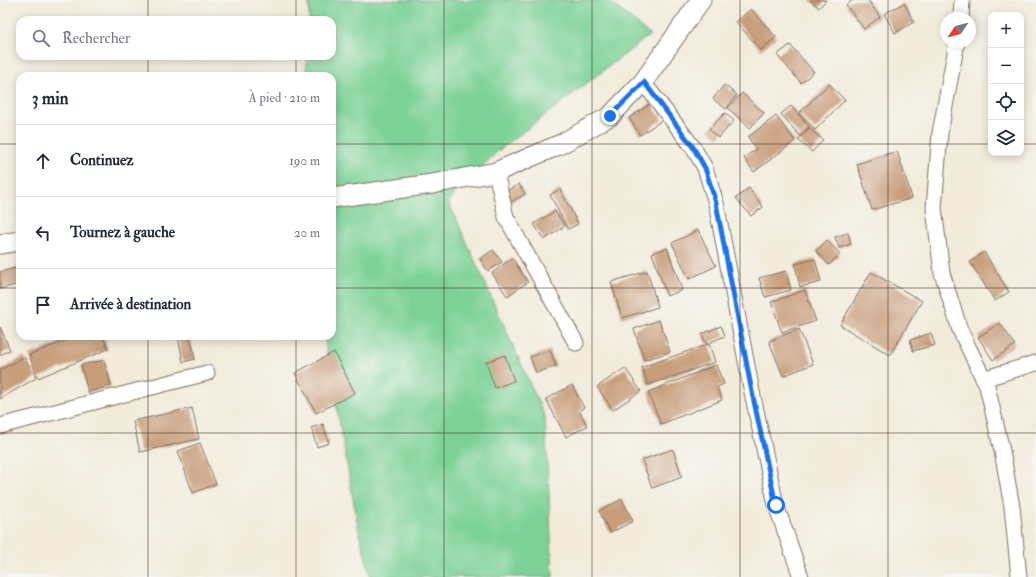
<!DOCTYPE html>
<html lang="fr">
<head>
<meta charset="utf-8">
<style>
  :root { --surface:#fff; --page:#f2f2f3; --text:#1f2937; --muted:#747a83; --line:#e0e1e3 }
  body { margin:0; font-family:"IM FELL Double Pica",serif; background:var(--page); color:var(--text) }
  .controls { position:absolute; right:12px; top:12px; display:grid; overflow:hidden; border-radius:8px; box-shadow:0 2px 10px #0003 }
  .controls button { width:36px; height:36px; display:grid; place-items:center; padding:0; border:0; border-bottom:1px solid var(--line); background:var(--surface); color:var(--text); font:20px sans-serif }
  .compass { position:absolute; left:940px; top:12px; width:36px; height:36px; border-radius:50%; background:var(--surface); box-shadow:0 2px 10px #0003; rotate:235deg }
  .stop { position:absolute; width:12px; height:12px; margin:-9px; border:3px solid #1a73e8; border-radius:50%; background:#fff }
  .stop.end { background:#1a73e8; border-color:#fff; box-shadow:0 1px 4px #0008 }
  .list { margin:0; padding:0; list-style:none }
  h2 { display:flex; justify-content:space-between; align-items:center; height:52px; margin:0; padding:0 16px; font-size:17px }
  h2 small { font-size:13px; font-weight:400; color:var(--muted) }
  .list li { display:grid; grid-template-columns:26px 1fr auto; gap:12px; align-items:center; box-sizing:border-box; height:72px; padding:0 16px; border-top:1px solid var(--line) }
  .list b { display:block; font-size:15px; white-space:nowrap }
  .list em { font-size:13px; font-style:normal; color:var(--muted) }
  .icon { flex:none; width:22px; height:22px; fill:none; stroke:currentColor; stroke-width:2; stroke-linecap:round; stroke-linejoin:round }
  .map { position:relative; flex:none; width:1036px; height:577px; overflow:hidden }
  .search { position:absolute; background:var(--surface); box-shadow:0 2px 10px #0003; left:16px; top:16px; width:320px; height:44px; display:flex; align-items:center; gap:10px; box-sizing:border-box; padding:0 14px; border-radius:12px; color:var(--muted); font-size:15px }
  .panel { position:absolute; background:var(--surface); box-shadow:0 2px 10px #0003; left:16px; top:72px; width:320px; height:268px; border-radius:12px }
  .map>svg:first-child { display:block }
</style>
</head>
<body>
<div class="map">
<svg width="1036" height="577" viewBox="0 0 1036 577">
  <rect width="100%" height="100%" fill="#f6f6f2"/>
  <filter id="ink" filterUnits="userSpaceOnUse"><feTurbulence type="fractalNoise" baseFrequency=".025" numOctaves="2"/><feDisplacementMap in="SourceGraphic" scale="8" xChannelSelector="R" yChannelSelector="G"/><feConvolveMatrix kernelMatrix="1 2 1 2 8 2 1 2 1" color-interpolation-filters="sRGB"/></filter>
  <filter id="wash" filterUnits="userSpaceOnUse"><feTurbulence type="fractalNoise" baseFrequency=".012" numOctaves="4" result="noise"/><feDisplacementMap in="SourceGraphic" scale="16" xChannelSelector="R" yChannelSelector="G"/><feGaussianBlur stdDeviation="0.9" result="paint"/><feColorMatrix in="noise" values="0 0 0 0 0 0 0 0 0 0 0 0 0 0 0 0 0 1.4 0 .05"/><feComposite in="paint" operator="in"/></filter>
  <g filter="url(#wash)">
    <rect width="100%" height="100%" fill="#f2ebda"/>
    <path fill="#7bd296" stroke="#5b7e5a" d="M 309,0 L 608,0 L 650,35 L 498,151 L 448,201 L 545,417 L 553,577 L 371,577 L 360,537 L 324,336 L 332,336 L 332,76 L 306,76 L 307,56 L 332,56 L 332,20 L 309,20 Z"/>
    <g id="blocks">
      <path fill="#c89d7a" d="M 810,0 L 826,0 L 819,8 Z
        M 853,0 L 868,0 L 880,17 L 864,29 L 846,5 Z
        M 904,3 L 914,22 L 895,33 L 884,14 Z
        M 751,9 L 776,37 L 761,50 L 736,22 Z
        M 790,45 L 814,72 L 801,83 L 777,55 Z
        M 829,84 L 845,100 L 815,130 L 799,113 Z
        M 724,85 L 737,95 L 726,109 L 713,99 Z
        M 742,93 L 764,113 L 750,128 L 728,108 Z
        M 651,103 L 662,120 L 640,135 L 629,118 Z
        M 791,106 L 809,127 L 800,136 L 781,114 Z
        M 725,113 L 734,121 L 718,138 L 709,129 Z
        M 776,116 L 795,141 L 754,172 L 744,158 L 756,149 L 748,137 Z
        M 809,128 L 823,140 L 812,152 L 798,140 Z
        M 897,151 L 912,198 L 872,210 L 857,164 Z
        M 519,184 L 525,194 L 511,202 L 505,192 Z
        M 749,188 L 763,207 L 751,216 L 736,198 Z
        M 560,189 L 578,224 L 568,229 L 550,195 Z
        M 555,211 L 565,226 L 544,240 L 534,224 Z
        M 698,230 L 716,266 L 689,279 L 672,243 Z
        M 848,233 L 851,244 L 839,248 L 835,237 Z
        M 827,240 L 840,254 L 829,265 L 816,251 Z
        M 667,248 L 682,290 L 667,296 L 652,253 Z
        M 493,250 L 502,262 L 488,271 L 480,259 Z
        M 984,252 L 1009,292 L 995,301 L 970,262 Z
        M 512,258 L 528,282 L 507,296 L 492,273 Z
        M 815,259 L 821,282 L 800,287 L 795,264 Z
        M 20,267 L 20,284 L 0,289 L 0,272 Z
        M 647,271 L 658,307 L 622,318 L 611,282 Z
        M 786,271 L 791,290 L 765,297 L 759,278 Z
        M 871,272 L 922,301 L 890,355 L 840,325 Z
        M 805,290 L 816,321 L 782,332 L 771,302 Z
        M 659,320 L 670,352 L 644,360 L 634,329 Z
        M 1000,323 L 1015,345 L 993,360 L 978,337 Z
        M 721,326 L 725,336 L 706,344 L 702,334 Z
        M 0,327 L 10,350 L 0,355 Z
        M 799,329 L 813,364 L 783,376 L 769,341 Z
        M 931,333 L 935,345 L 913,351 L 910,340 Z
        M 77,336 L 103,336 L 108,349 L 38,378 L 29,355 Z
        M 178,336 L 190,336 L 195,359 L 183,362 Z
        M 709,344 L 715,362 L 648,385 L 642,367 Z
        M 550,350 L 556,366 L 536,373 L 530,357 Z
        M 334,352 L 355,393 L 316,413 L 295,373 Z
        M 505,355 L 514,381 L 495,388 L 486,362 Z
        M 24,357 L 36,378 L 0,399 L 0,370 Z
        M 104,360 L 111,386 L 88,392 L 81,365 Z
        M 716,365 L 724,384 L 717,387 L 722,400 L 661,424 L 648,392 Z
        M 625,368 L 641,391 L 613,410 L 597,387 Z
        M 572,385 L 584,408 L 579,410 L 587,426 L 566,437 L 546,399 Z
        M 192,408 L 199,439 L 140,452 L 133,421 Z
        M 323,424 L 329,443 L 317,447 L 311,428 Z
        M 200,443 L 216,484 L 193,493 L 178,451 Z
        M 673,449 L 682,477 L 652,488 L 642,460 Z
        M 622,499 L 633,521 L 610,533 L 599,511 Z"/>
    </g>
  </g>
  <g filter="url(#ink)">
    <use href="#blocks" fill-opacity="0" stroke="#7b6e60" stroke-width="1"/>
    <g fill="none" stroke-linecap="round" stroke-linejoin="round">
      <g stroke="#7b6e60" stroke-width="17">
        <path id="minor" d="M 961,18 L 962,0
          M 957,42 L 940,133 L 934,208 L 942,273 L 960,330 L 987,386 L 1002,451 L 1012,507 L 1019,577
          M 643,82 L 693,147 L 705,168 L 716,203 L 751,387 L 776,505 L 801,577
          M 496,172 L 506,217 L 576,343
          M 983,379 L 1036,363
          M 0,426 L 207,373"/>
      </g>
      <g stroke="#7b6e60" stroke-width="21">
        <path id="tertiary" d="M 332,198 L 432,184 L 496,172 L 561,144 L 610,116 L 643,82 L 701,0
          M 0,244 L 20,241"/>
      </g>
      <use href="#minor" stroke="#fff" stroke-width="15"/>
      <use href="#tertiary" stroke="#fff" stroke-width="19"/>
    </g>
  </g>
  <g fill="none" stroke-linecap="round" stroke-linejoin="round" filter="url(#ink)">
    <path stroke="#1a73e8" stroke-width="5" d="M 610,116 L 644,82 L 693,147 L 705,168 L 716,203 L 751,387 L 776,505"/>
  </g>
  <path fill="none" stroke="#3b2a1e" stroke-width="1" stroke-opacity="0.55" d="M 148,0 L 148,20M 296,0 L 296,20M 444,0 L 444,577M 592,0 L 592,577M 740,0 L 740,577M 888,0 L 888,577M 148,56 L 148,76M 296,56 L 296,76M 0,144 L 20,144M 332,144 L 991,144M 1021,144 L 1036,144M 0,288 L 20,288M 332,288 L 1036,288M 148,336 L 148,577M 296,336 L 296,577M 0,433 L 1036,433"/>
</svg>
<div class="controls">
<button>+</button>
<button>−</button>
<button><svg class="icon" aria-label="locate" viewBox="0 0 24 24"><circle cx="12" cy="12" r="6"/><path d="M12 2v4M12 18v4M2 12h4M18 12h4"/></svg></button>
<button><svg class="icon" aria-label="layers" viewBox="0 0 24 24"><path d="M12 4l9 5-9 5-9-5zM3 14l9 5 9-5"/></svg></button>
</div>
<svg class="compass" viewBox="-18 -18 36 36"><path d="M0-13l5 13h-10z" fill="#e53935"/><path d="M0 13l5-13h-10z" fill="#747a83"/></svg>
<div class="stop" style="left:776px;top:505px"></div>
<div class="stop end" style="left:610px;top:116px"></div>
<div class="search"><svg class="icon" aria-label="search" viewBox="0 0 24 24"><circle cx="10" cy="10" r="6"/><path d="M15 15l6 6"/></svg>Rechercher</div>
<section class="panel">
<h2>3 min<small>À pied · 210 m</small></h2>
<ul class="list">
<li><svg class="icon" aria-label="ahead" viewBox="0 0 24 24"><path d="M12 20V5M6 11l6-6 6 6"/></svg><div><b>Continuez</b></div><em>190 m</em></li>
<li><svg class="icon" aria-label="left" viewBox="0 0 24 24"><path d="M17 20v-9H6M10 6l-5 5 5 5"/></svg><div><b>Tournez à gauche</b></div><em>20 m</em></li>
<li><svg class="icon" aria-label="arrive" viewBox="0 0 24 24"><path d="M6 21V4h12l-3 4 3 4H6"/></svg><div><b>Arrivée à destination</b></div></li>
</ul>
</section>
</div>
</body>
</html>
